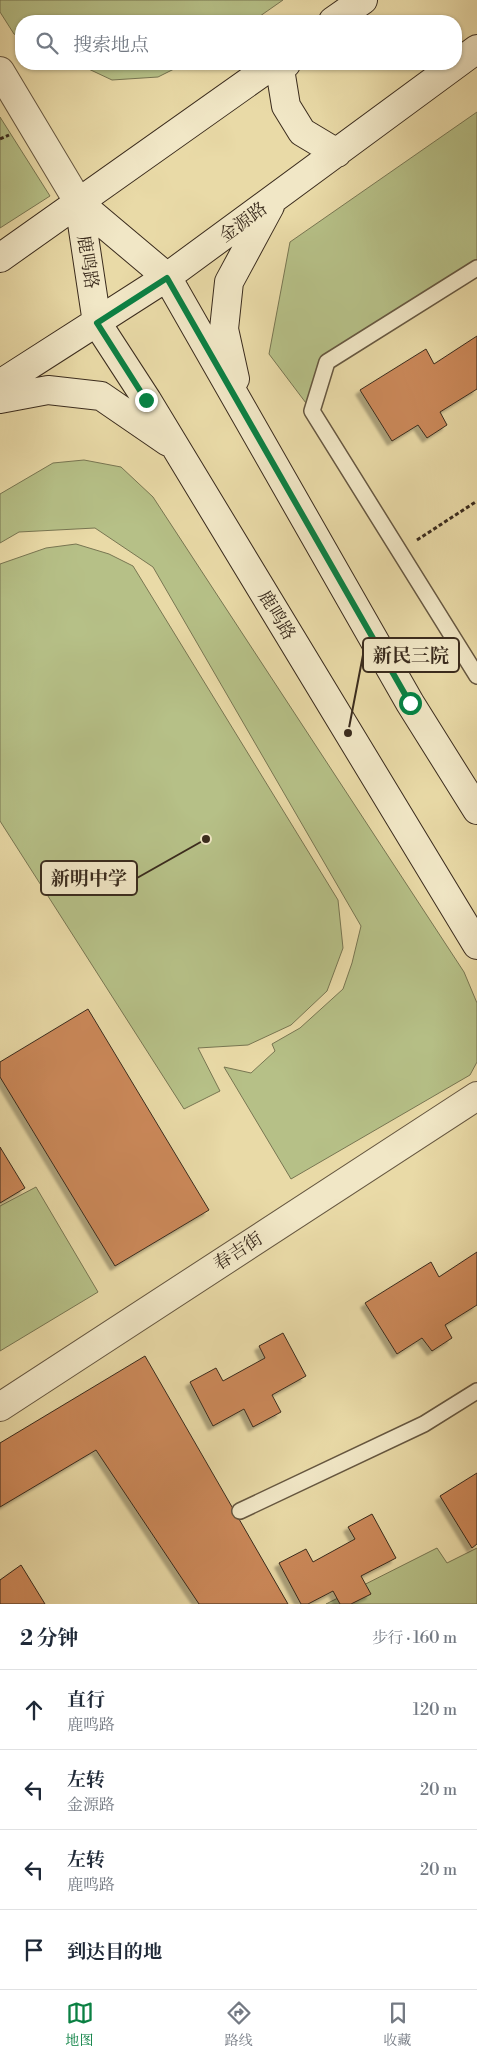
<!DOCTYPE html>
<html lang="zh">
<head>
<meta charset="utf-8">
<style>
  :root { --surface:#fff; --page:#f6f6f7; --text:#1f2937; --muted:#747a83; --line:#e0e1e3; --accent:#0b8043 }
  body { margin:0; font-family:"Libre Bodoni","Noto Serif SC",serif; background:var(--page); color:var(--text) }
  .stop { position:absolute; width:15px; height:15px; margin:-11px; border:4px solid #0b8043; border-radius:50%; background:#fff }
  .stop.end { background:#0b8043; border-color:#fff; box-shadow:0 1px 5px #0008 }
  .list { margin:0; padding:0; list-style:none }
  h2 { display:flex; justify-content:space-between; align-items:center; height:65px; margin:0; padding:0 20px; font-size:21px }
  h2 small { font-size:16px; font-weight:400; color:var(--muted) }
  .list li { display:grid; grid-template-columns:32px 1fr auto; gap:15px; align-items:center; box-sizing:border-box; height:80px; padding:0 20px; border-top:1px solid var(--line) }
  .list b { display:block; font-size:19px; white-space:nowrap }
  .list p { margin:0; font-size:16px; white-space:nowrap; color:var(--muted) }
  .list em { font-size:16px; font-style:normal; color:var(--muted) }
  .icon { flex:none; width:28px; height:28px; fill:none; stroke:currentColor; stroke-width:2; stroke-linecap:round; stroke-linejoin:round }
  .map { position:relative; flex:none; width:477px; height:1604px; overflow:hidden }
  .search { position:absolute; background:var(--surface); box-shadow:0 1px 4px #0004; left:15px; right:15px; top:15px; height:55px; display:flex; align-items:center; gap:12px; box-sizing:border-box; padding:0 18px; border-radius:20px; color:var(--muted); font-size:19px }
  .sheet { height:385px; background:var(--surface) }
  nav { display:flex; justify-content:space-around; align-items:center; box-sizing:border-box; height:70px; border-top:1px solid var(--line); background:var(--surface); font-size:14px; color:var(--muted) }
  nav a { display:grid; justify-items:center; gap:2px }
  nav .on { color:var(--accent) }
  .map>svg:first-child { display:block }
</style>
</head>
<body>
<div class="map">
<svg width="477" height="1604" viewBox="0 0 477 1604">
  <defs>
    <filter id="shadow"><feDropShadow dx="-4.5" dy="4.5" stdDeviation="1" flood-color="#0004"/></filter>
  </defs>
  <rect width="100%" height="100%" fill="#e9daa7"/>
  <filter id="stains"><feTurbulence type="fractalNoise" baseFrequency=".004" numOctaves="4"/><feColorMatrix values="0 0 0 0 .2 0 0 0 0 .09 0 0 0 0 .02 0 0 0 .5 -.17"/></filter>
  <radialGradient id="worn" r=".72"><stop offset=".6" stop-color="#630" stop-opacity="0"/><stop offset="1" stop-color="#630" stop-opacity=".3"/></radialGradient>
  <path fill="#b6c087" stroke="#787652" d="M 0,0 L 283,0 L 253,21 L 21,21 L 21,37 L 14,34 L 0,12 Z
    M 78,64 L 184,64 L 158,77 L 112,80 Z
    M 477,112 L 477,268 L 327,362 L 312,411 L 269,354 L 290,242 Z
    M 0,117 L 50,196 L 0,228 Z
    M 84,460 L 121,467 L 153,497 L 464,972 L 477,1003 L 477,1062 L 470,1075 L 291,1179 L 224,1067 L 251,1073 L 275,1051 L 272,1044 L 300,1028 L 343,989 L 352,963 L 361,926 L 153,567 L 95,528 L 19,532 L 0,543 L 0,494 L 53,463 Z
    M 76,544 L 109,554 L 133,566 L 338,900 L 343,948 L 327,991 L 291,1025 L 248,1045 L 198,1048 L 220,1091 L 184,1109 L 0,821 L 0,564 L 46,548 Z
    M 36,1187 L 98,1292 L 0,1351 L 0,1206 Z
    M 437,1548 L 447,1563 L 477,1548 L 477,1604 L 326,1604 Z"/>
  <path fill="#cc895a" stroke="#3a2b1d" filter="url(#shadow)" d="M 477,336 L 477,389 L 440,412 L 447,425 L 427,438 L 418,425 L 392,441 L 360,390 L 426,349 L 434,364 Z
    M 88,1009 L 209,1210 L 115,1266 L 0,1077 L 0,1062 Z
    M 0,1147 L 25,1188 L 0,1203 Z
    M 477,1252 L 477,1305 L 445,1325 L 452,1338 L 432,1351 L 422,1338 L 397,1354 L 365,1303 L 431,1262 L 439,1277 Z
    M 283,1333 L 306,1376 L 272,1395 L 281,1412 L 253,1427 L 244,1409 L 213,1426 L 190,1382 L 216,1368 L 223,1381 L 265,1358 L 259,1346 Z
    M 145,1356 L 288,1604 L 199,1604 L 96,1450 L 0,1507 L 0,1443 Z
    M 477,1473 L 477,1544 L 472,1548 L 440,1496 Z
    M 372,1514 L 396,1558 L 361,1576 L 371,1594 L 351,1604 L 340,1604 L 333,1591 L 308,1604 L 301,1604 L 279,1563 L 306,1549 L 313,1562 L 355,1539 L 348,1527 Z
    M 21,1565 L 45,1604 L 0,1604 L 0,1580 Z"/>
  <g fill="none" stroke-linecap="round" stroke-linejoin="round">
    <g stroke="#665740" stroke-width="18">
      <path id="service" d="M 477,268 L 327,362 L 312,411 L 477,676
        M 240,1511 L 424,1424 L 477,1391"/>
    </g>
    <g stroke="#665740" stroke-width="30">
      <path id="tertiary" d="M 0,71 L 79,203
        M 0,1407 L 477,1096"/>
    </g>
    <g stroke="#3a2b1d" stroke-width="30">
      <path id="secondary" d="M 333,21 L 363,0
        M 286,64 L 280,69 L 286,106 L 302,132 L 337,153
        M 79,203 L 97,323 L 147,400 L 477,945
        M 79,203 L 167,277 L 410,703 L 477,810
        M 0,258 L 274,64
        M 235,379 L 224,329 L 229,282 L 270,206
        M 0,384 L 167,277 L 477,49
        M 0,399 L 48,390 L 101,396 L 168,442"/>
    </g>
    <path stroke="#3a2b1d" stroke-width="3" stroke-dasharray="4 2.5" stroke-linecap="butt" d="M 0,139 L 9,135
      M 417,540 L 477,501"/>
    <use href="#service" stroke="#f1e7c6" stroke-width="15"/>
    <use href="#tertiary" stroke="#f1e7c6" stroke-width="28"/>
    <use href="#secondary" stroke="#f1e7c6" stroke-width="28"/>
  </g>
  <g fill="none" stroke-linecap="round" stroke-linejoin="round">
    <path stroke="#0b8043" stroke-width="6" d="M 146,400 L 97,323 L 167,278 L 410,703"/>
  </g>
  <g text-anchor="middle" stroke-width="4" stroke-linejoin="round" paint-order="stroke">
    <g font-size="18" fill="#3a2b1d" stroke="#f1e7c6">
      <text transform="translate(243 222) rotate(-36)" y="6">金源路</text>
      <text transform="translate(88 262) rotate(81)" y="6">鹿鸣路</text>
      <text transform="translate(277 615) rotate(59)" y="6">鹿鸣路</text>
      <text transform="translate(238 1251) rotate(-33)" y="6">春吉街</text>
    </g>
  </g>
  <path fill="none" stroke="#3a2b1d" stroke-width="2" d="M348 733L363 655M206 839L137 878"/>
  <g fill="#3a2b1d" stroke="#f1e7c6" stroke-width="2">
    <circle cx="348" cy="733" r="5"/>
    <circle cx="206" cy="839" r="5"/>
  </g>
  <g fill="#f1e7c6" stroke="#3a2b1d" stroke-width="2">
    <rect x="363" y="638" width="96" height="34" rx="5"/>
    <rect x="41" y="861" width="96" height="34" rx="5"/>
  </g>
  <g font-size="19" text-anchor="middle" font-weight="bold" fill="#3a2b1d">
    <text x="411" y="662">新民三院</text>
    <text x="89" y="885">新明中学</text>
  </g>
  <rect width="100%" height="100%" filter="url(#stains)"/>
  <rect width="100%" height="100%" fill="url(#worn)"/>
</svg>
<div class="stop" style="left:410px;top:703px"></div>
<div class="stop end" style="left:146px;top:400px"></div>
<div class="search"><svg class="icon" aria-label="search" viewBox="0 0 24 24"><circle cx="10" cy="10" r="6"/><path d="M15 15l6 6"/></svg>搜索地点</div>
</div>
<section class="sheet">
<h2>2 分钟<small>步行 · 160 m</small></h2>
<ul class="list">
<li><svg class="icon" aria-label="ahead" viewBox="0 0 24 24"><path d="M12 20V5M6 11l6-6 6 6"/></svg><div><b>直行</b><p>鹿鸣路</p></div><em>120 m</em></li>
<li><svg class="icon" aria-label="left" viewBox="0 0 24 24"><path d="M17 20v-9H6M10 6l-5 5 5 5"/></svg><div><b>左转</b><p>金源路</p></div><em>20 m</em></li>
<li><svg class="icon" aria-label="left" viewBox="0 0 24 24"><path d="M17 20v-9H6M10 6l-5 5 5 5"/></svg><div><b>左转</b><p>鹿鸣路</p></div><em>20 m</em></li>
<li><svg class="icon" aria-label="arrive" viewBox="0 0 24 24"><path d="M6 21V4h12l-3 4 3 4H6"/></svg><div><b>到达目的地</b></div></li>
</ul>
</section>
<nav>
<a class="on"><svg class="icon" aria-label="map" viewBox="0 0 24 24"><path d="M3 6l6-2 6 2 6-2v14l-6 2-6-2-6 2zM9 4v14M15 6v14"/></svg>地图</a>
<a><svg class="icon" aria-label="directions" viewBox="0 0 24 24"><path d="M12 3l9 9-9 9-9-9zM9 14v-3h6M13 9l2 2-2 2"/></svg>路线</a>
<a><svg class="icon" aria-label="saved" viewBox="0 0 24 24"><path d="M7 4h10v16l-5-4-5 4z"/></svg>收藏</a>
</nav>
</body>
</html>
